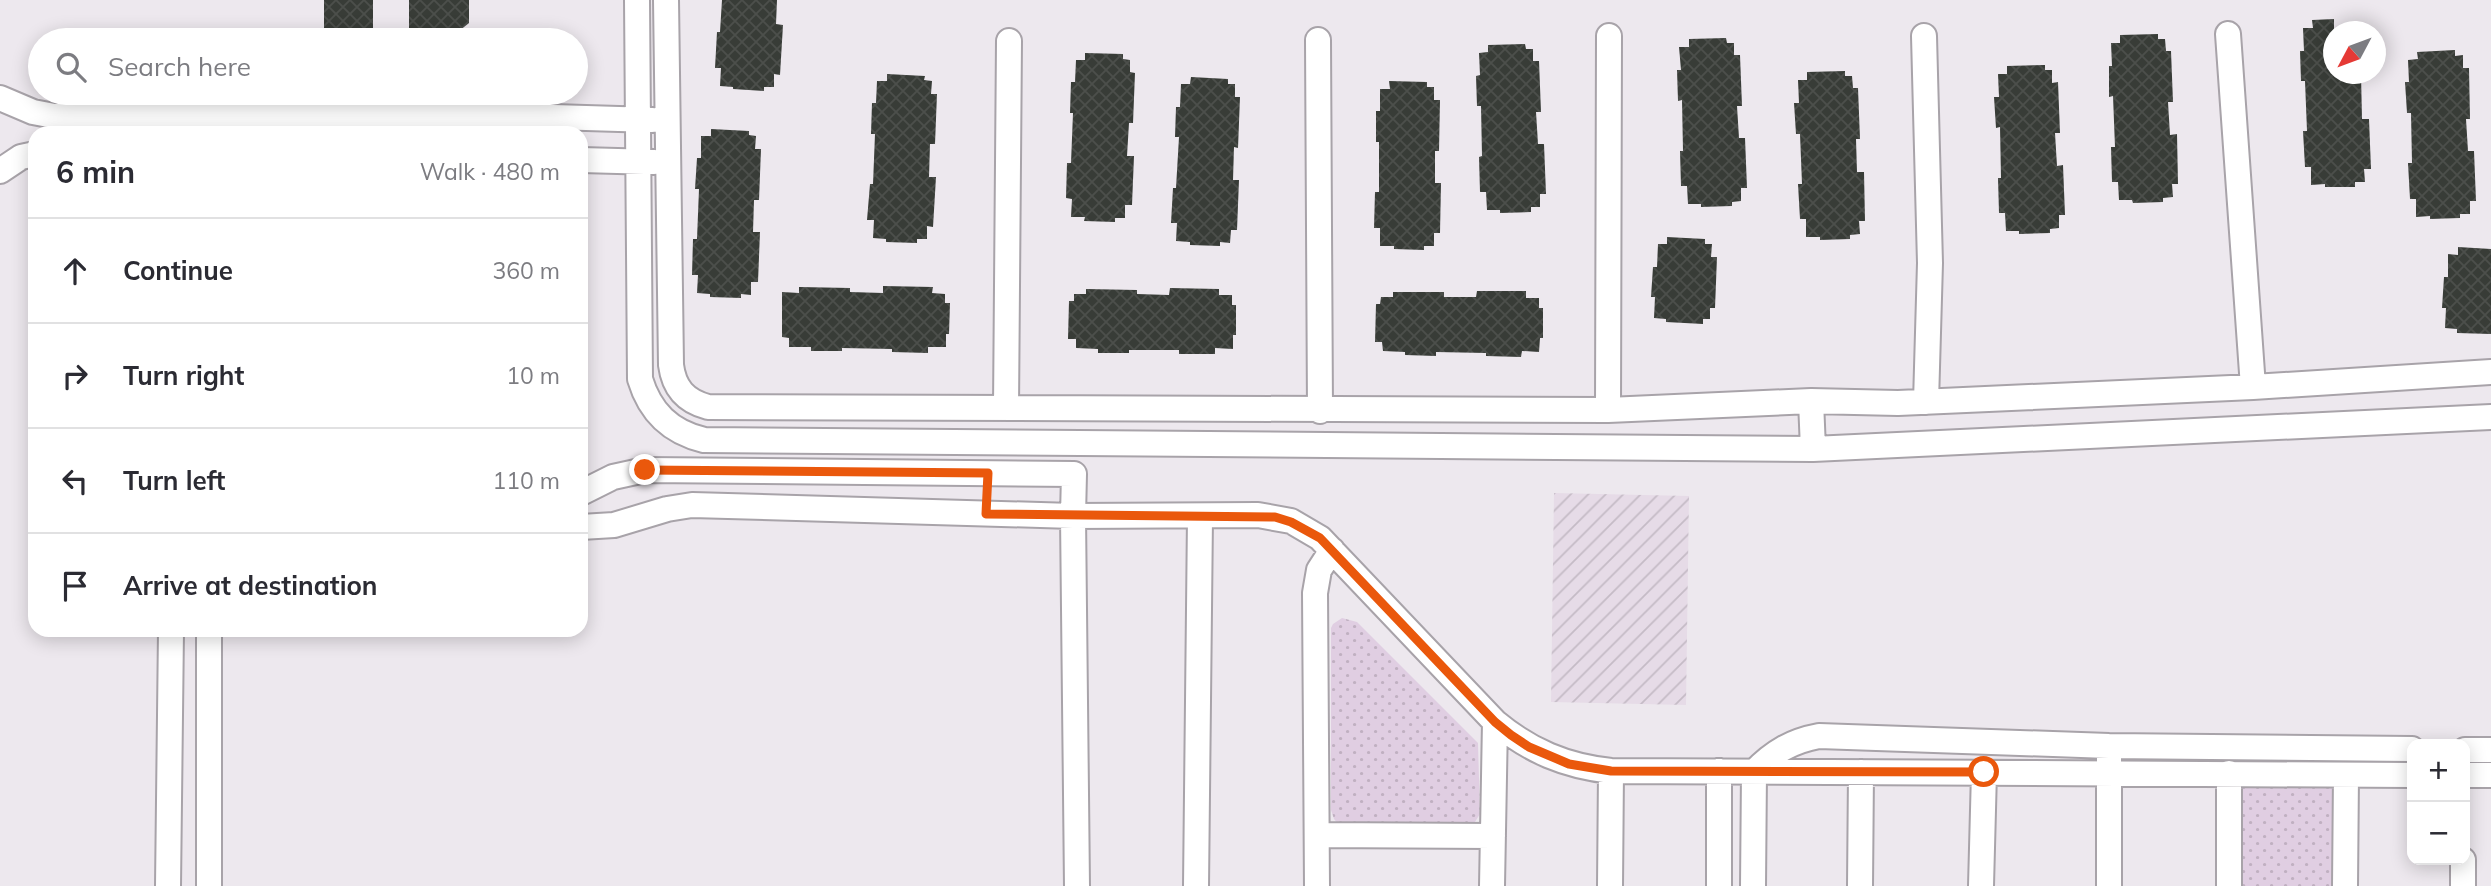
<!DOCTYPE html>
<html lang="en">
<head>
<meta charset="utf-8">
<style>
  :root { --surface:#fff; --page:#f7f7f7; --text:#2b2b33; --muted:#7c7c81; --line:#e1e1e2 }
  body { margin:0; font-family:Mulish,sans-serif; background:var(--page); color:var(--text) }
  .controls { position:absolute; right:21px; bottom:21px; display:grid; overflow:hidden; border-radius:14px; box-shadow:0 4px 18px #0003 }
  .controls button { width:63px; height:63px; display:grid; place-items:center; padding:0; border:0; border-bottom:2px solid var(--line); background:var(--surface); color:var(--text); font:35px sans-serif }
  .compass { position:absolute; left:2323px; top:21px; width:63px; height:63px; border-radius:50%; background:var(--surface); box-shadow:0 4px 18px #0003; rotate:229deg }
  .stop { position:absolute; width:21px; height:21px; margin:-16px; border:5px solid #ea580c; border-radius:50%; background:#fff }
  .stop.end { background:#ea580c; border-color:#fff; box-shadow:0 2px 7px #0008 }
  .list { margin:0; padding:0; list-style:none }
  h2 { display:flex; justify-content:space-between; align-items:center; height:91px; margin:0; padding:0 28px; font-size:30px }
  h2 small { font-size:23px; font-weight:400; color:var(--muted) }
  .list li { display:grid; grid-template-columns:46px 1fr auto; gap:21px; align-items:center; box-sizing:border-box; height:105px; padding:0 28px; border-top:2px solid var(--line) }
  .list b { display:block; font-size:26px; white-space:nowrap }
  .list em { font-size:23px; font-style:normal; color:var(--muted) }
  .icon { flex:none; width:38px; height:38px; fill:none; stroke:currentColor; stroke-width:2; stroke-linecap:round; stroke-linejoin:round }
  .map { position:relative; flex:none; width:2491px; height:886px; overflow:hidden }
  .search { position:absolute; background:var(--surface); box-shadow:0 4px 18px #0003; left:28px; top:28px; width:560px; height:77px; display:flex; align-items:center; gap:18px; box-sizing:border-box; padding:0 24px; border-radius:38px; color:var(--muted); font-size:26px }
  .panel { position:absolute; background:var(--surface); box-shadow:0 4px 18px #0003; left:28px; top:126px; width:560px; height:511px; border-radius:21px }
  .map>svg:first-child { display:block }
</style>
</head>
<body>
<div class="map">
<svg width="2491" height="886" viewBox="0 0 2491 886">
  <defs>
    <pattern id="industrial-furrows" width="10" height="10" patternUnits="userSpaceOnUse" patternTransform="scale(1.75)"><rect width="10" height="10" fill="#e6dbe7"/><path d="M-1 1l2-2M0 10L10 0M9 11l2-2" fill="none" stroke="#c5bbc6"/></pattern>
    <pattern id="grass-dots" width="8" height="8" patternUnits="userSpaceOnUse" patternTransform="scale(1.75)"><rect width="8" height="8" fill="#e0cee2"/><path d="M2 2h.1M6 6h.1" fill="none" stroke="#c0b0c1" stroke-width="1.8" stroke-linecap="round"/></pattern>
    <pattern id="building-cross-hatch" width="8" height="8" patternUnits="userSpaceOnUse" patternTransform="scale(1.75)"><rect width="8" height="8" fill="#383c37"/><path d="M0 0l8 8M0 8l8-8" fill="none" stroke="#4c4f4b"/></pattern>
  </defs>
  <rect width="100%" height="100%" fill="#ede8ee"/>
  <path fill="url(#industrial-furrows)" d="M 1554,493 L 1689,496 L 1686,705 L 1551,702 Z"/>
  <path fill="url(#grass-dots)" d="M 1342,618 L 1357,622 L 1478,743 L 1480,814 L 1473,825 L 1339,825 L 1334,819 L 1331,810 L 1331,628 L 1333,624 Z
    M 2229,774 L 2346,775 L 2345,886 L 2229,886 Z"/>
  <path fill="url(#building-cross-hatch)" d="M 324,0 L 373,0 L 373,30 L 324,30 Z
    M 409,0 L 469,0 L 469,23 L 459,31 L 409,31 Z
    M 722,0 L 777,0 L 776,24 L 783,25 L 780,75 L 774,74 L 774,87 L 764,87 L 764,91 L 733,89 L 733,87 L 720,86 L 721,68 L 715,68 L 717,32 L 720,32 Z
    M 2334,19 L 2334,74 L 2361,74 L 2362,119 L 2369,119 L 2371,169 L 2364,169 L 2365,182 L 2355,182 L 2355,187 L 2325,187 L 2325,184 L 2311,185 L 2311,167 L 2305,167 L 2303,131 L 2307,131 L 2305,81 L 2301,81 L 2300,51 L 2304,51 L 2303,28 L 2313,28 L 2312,20 Z
    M 2158,34 L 2158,39 L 2165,39 L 2166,51 L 2171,51 L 2173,102 L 2168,102 L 2170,135 L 2177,134 L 2178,184 L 2172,184 L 2173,197 L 2163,198 L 2163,202 L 2133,203 L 2132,200 L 2119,200 L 2118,182 L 2112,182 L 2111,147 L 2115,147 L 2113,96 L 2109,97 L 2109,66 L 2112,66 L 2111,43 L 2120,43 L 2120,35 Z
    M 1726,38 L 1727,43 L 1734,43 L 1734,55 L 1740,55 L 1742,106 L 1737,106 L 1739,138 L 1745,138 L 1747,188 L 1741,188 L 1741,201 L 1732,202 L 1732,206 L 1701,207 L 1701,204 L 1688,204 L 1687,186 L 1681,186 L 1680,151 L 1683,151 L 1682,100 L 1678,101 L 1677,70 L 1681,70 L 1679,47 L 1689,47 L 1689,39 Z
    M 1525,44 L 1526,49 L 1533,49 L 1533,61 L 1539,61 L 1541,112 L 1536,112 L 1538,144 L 1544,144 L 1546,194 L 1540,194 L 1540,207 L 1531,207 L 1531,212 L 1500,213 L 1500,210 L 1487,210 L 1486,192 L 1480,192 L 1479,157 L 1482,156 L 1481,106 L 1477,106 L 1476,76 L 1480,75 L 1479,53 L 1488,52 L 1488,45 Z
    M 2455,50 L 2455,56 L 2463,55 L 2463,68 L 2469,68 L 2470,119 L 2466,119 L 2468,151 L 2474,151 L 2476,201 L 2470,201 L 2470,214 L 2460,214 L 2460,218 L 2430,219 L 2430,216 L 2416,217 L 2416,199 L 2410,199 L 2408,163 L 2412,163 L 2411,113 L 2407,113 L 2405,82 L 2409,82 L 2408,60 L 2418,59 L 2417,52 Z
    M 1085,53 L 1123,54 L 1123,59 L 1130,60 L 1130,72 L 1135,73 L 1133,123 L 1129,123 L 1127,156 L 1134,156 L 1132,205 L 1125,205 L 1125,218 L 1115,218 L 1115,222 L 1084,221 L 1085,217 L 1071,217 L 1072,199 L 1066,198 L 1067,163 L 1071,163 L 1073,113 L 1070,113 L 1071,82 L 1075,82 L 1076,60 L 1085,60 Z
    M 2045,65 L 2045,70 L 2052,70 L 2052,83 L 2058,82 L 2060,133 L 2055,133 L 2057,166 L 2063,165 L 2065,215 L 2059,215 L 2059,228 L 2050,229 L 2050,233 L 2019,234 L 2019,231 L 2006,231 L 2005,213 L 1999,213 L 1998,178 L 2001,178 L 2000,127 L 1996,128 L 1994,97 L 1999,97 L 1998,74 L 2007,74 L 2007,66 Z
    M 1845,71 L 1845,76 L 1852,76 L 1853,88 L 1858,88 L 1860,139 L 1856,139 L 1857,172 L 1864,172 L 1865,221 L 1859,221 L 1860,234 L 1850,235 L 1850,239 L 1820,240 L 1820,237 L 1806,237 L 1806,219 L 1800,219 L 1798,184 L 1802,184 L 1800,134 L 1796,134 L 1794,103 L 1799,103 L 1798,80 L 1807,80 L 1807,72 Z
    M 887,74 L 925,76 L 924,80 L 932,81 L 931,94 L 937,94 L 935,144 L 930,144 L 929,177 L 936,177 L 933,227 L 927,226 L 927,239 L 917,239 L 917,243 L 886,242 L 886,239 L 873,238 L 874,220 L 867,220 L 870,184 L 873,184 L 875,134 L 871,134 L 872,103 L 876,103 L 877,81 L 887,81 Z
    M 1191,77 L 1228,79 L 1228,84 L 1235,84 L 1235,97 L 1240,97 L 1238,148 L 1234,147 L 1233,180 L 1239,180 L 1237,230 L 1231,230 L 1230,243 L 1220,242 L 1220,246 L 1190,245 L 1190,242 L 1176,241 L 1177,223 L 1171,223 L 1173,188 L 1176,188 L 1179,137 L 1175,137 L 1176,107 L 1180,107 L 1181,84 L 1190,84 Z
    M 1389,81 L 1427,82 L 1427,87 L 1434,87 L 1434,100 L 1440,100 L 1439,151 L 1435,151 L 1435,183 L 1441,183 L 1440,233 L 1434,233 L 1434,246 L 1424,246 L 1424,250 L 1394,249 L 1394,246 L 1380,246 L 1380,228 L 1374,228 L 1375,192 L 1379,192 L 1379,142 L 1376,142 L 1376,111 L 1380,111 L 1380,89 L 1390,89 Z
    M 711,129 L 749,131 L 749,135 L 756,136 L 755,149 L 761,149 L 759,200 L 754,200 L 753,232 L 760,232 L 758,282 L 751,282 L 751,295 L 741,294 L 741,298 L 710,297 L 710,294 L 697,293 L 698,275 L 692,275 L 693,239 L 697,239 L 699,189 L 695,189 L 697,158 L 701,158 L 701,136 L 711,136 Z
    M 1667,237 L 1705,239 L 1705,244 L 1712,244 L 1711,257 L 1717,257 L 1715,308 L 1710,308 L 1710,319 L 1703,319 L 1703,324 L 1666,322 L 1666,319 L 1654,318 L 1655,297 L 1651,297 L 1653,267 L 1657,267 L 1658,244 L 1667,244 Z
    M 2458,247 L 2491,249 L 2491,334 L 2457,333 L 2457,329 L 2445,328 L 2446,308 L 2442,308 L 2444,277 L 2448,277 L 2448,254 L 2458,255 Z
    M 883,286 L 933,287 L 932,293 L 945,294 L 945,303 L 950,303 L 949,334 L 946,334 L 946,347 L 928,347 L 928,353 L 892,352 L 892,349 L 842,348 L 842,351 L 811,351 L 811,347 L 789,347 L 789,338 L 782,337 L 782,292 L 799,293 L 799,287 L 850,288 L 850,292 L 883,293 Z
    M 1170,288 L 1219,289 L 1219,295 L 1232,295 L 1232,305 L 1236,305 L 1236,335 L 1233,335 L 1233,349 L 1215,348 L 1215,354 L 1179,354 L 1179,350 L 1129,350 L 1129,353 L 1098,353 L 1098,349 L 1076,348 L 1076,339 L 1068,339 L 1069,301 L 1074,301 L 1074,294 L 1086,294 L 1086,289 L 1137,290 L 1137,294 L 1169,295 Z
    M 1477,291 L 1526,291 L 1526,298 L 1539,298 L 1539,308 L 1543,308 L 1543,338 L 1540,338 L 1539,352 L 1522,351 L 1521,357 L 1486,356 L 1486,353 L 1436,352 L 1436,356 L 1405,355 L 1405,352 L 1383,351 L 1382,342 L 1375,342 L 1376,304 L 1380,304 L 1381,297 L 1393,297 L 1393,292 L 1444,292 L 1444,297 L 1476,297 Z"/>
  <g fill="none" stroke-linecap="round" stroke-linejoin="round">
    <g stroke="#a8a3a9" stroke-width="28">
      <path id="minor" d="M 637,0 L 640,379 C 650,412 670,432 704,440 L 1813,449 L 2491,417
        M 666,0 L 671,365 C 674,388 685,401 708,407 L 1608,410 L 1811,401 L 1898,403 L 2253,387 L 2491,372
        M 2228,34 L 2253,387
        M 1924,36 L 1930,263 L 1926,402
        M 1318,40 L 1320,411
        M 0,98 L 33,112 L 54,116 L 520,116 L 652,120
        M 581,160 L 654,162
        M 0,171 L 21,157 L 35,154
        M 1811,401 L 1813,449
        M 1006,408 L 1009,41
        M 1608,410 L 1609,36
        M 581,493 L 613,477 L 645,470 L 1074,474 L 1073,516 L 1077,886
        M 581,527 L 614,525 L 667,509 L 692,505 L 1073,516 L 1258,515 L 1291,521 L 1320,538 L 1495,722 C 1530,751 1565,766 1611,771 L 2412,775
        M 2465,750 L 2491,750
        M 2229,773 L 2229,886
        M 2465,775 L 2491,775
        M 1318,835 L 1493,836
        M 2463,860 L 2463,886
        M 168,886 L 171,630
        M 209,886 L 209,630
        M 1196,886 L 1200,517
        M 1317,886 L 1315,593 L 1319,570 L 1332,550
        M 1492,886 L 1495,722
        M 1610,886 L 1611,771
        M 1719,886 L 1719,771
        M 1753,886 L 1754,772 C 1773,752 1792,741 1819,736 L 2109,746 L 2412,749
        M 1860,886 L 1861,772
        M 1981,886 L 1984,772
        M 2109,886 L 2109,757
        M 2345,886 L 2346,775"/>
    </g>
    <use href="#minor" stroke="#fff" stroke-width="24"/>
  </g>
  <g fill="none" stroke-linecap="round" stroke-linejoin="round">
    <path stroke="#ea580c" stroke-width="9" d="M 645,470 L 988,473 L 986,514 L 1275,517 L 1291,522 L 1320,538 L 1495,722 L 1511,735 L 1529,747 L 1569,764 L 1611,771 L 1984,772"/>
  </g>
</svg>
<div class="controls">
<button>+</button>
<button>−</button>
</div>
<svg class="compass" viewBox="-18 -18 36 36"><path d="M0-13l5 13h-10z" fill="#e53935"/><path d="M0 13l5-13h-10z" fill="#7c7c81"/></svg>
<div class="stop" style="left:1984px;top:772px"></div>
<div class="stop end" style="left:645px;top:470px"></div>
<div class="search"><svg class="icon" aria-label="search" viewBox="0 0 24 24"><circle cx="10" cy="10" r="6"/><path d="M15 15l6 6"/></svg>Search here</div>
<section class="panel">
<h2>6 min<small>Walk · 480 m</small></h2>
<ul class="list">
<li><svg class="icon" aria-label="ahead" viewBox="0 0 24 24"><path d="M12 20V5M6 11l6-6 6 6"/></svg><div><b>Continue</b></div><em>360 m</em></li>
<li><svg class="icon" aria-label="right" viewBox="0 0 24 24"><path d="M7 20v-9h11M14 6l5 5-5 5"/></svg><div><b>Turn right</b></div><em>10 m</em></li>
<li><svg class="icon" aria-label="left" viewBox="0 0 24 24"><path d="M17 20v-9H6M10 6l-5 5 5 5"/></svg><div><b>Turn left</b></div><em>110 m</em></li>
<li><svg class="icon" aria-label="arrive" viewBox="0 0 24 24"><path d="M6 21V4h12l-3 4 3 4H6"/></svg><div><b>Arrive at destination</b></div></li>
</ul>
</section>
</div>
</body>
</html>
